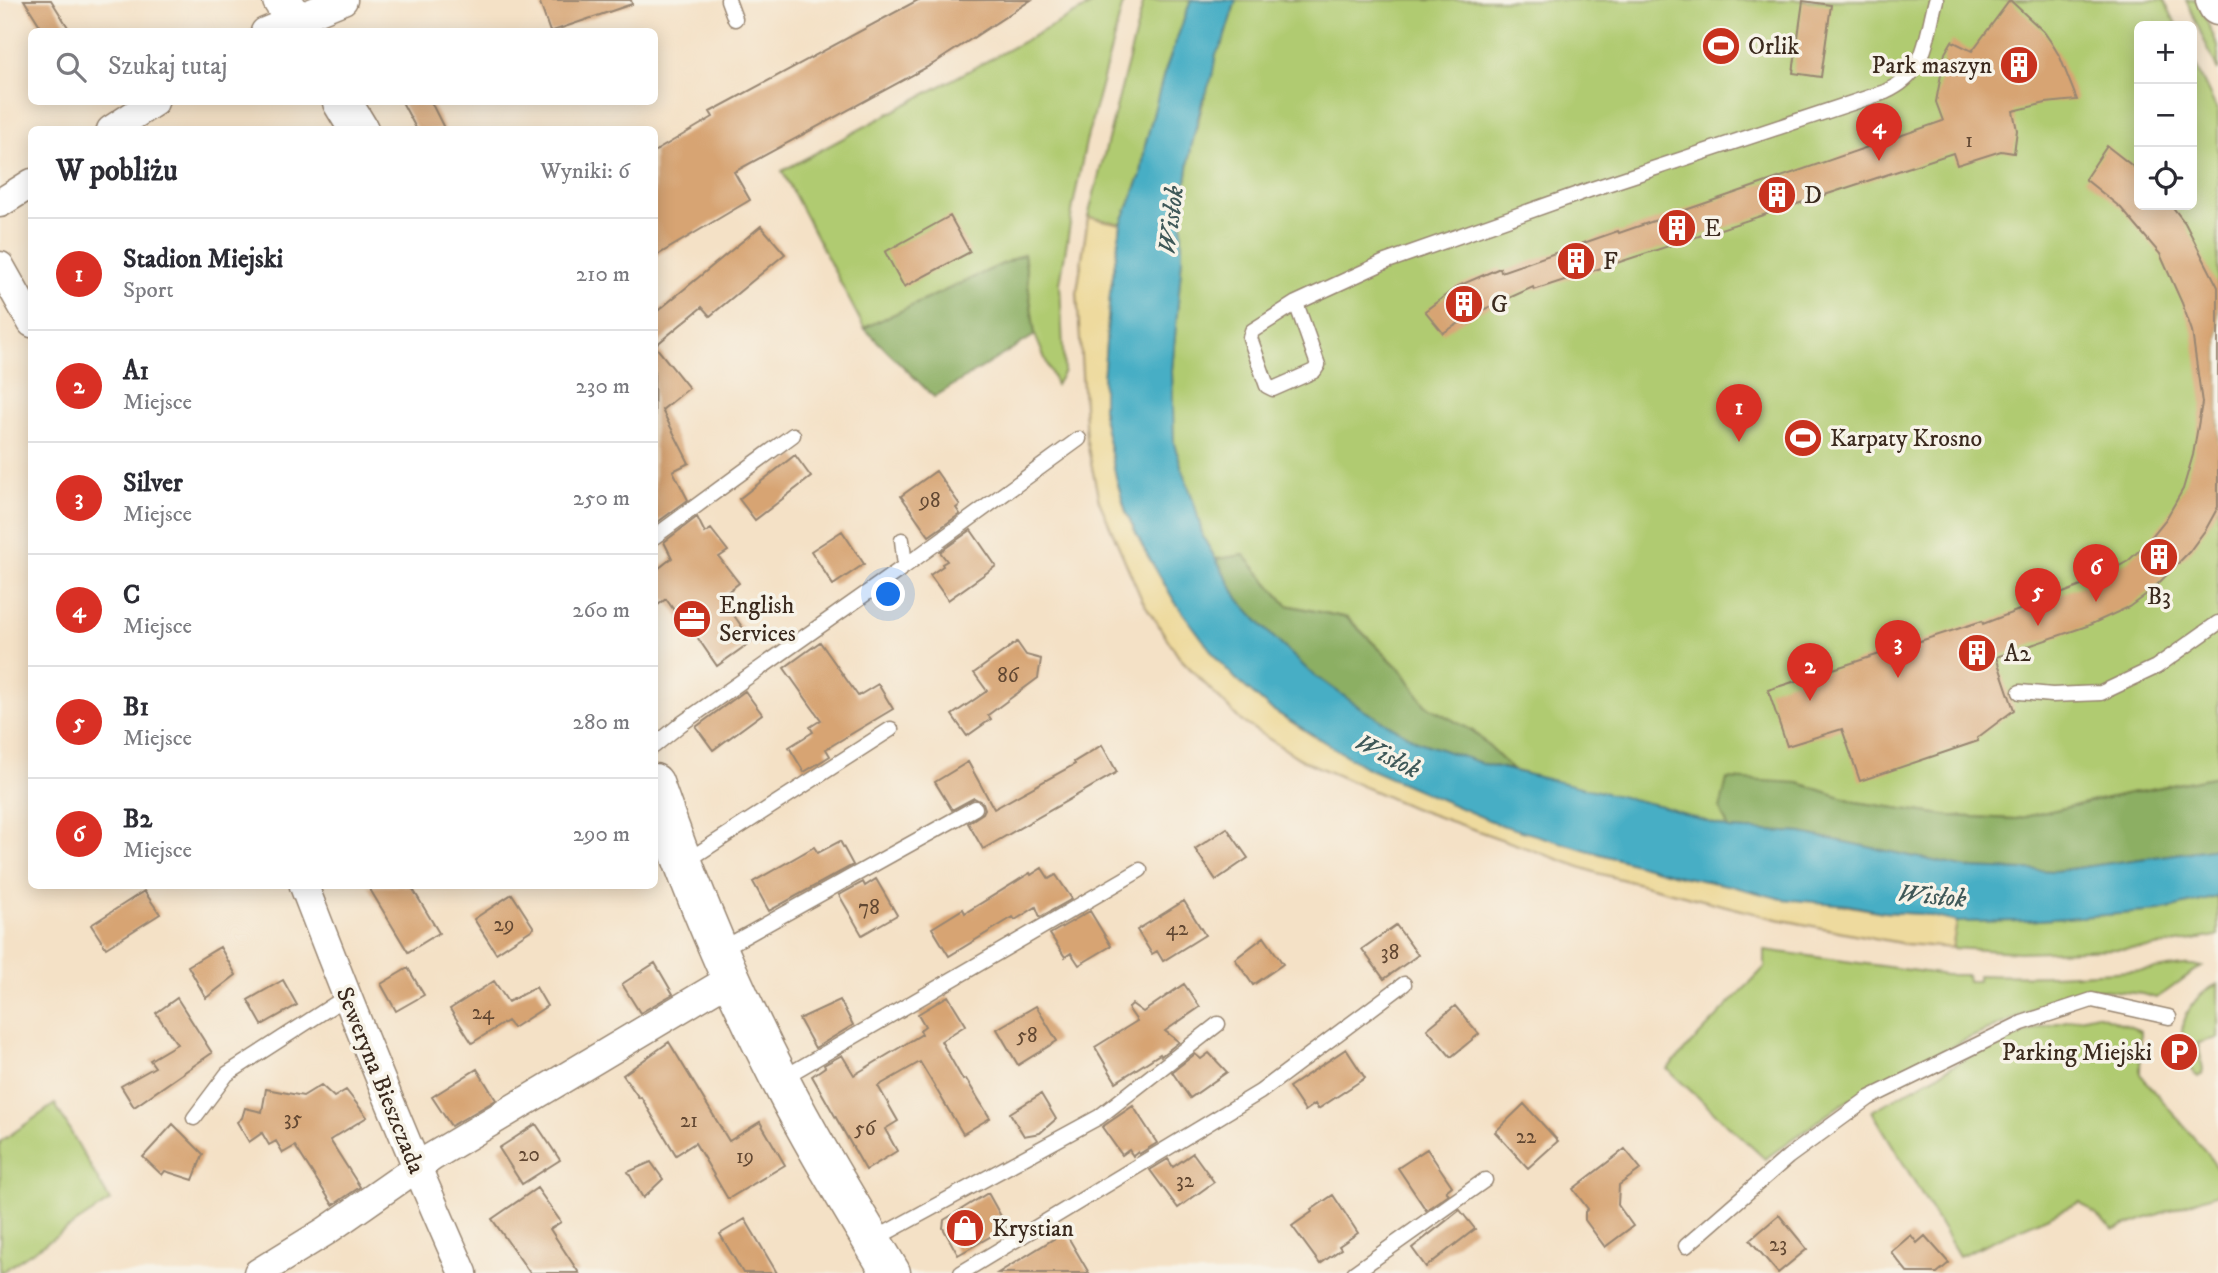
<!DOCTYPE html>
<html lang="pl">
<head>
<meta charset="utf-8">
<style>
  :root { --surface:#fff; --page:#f7f7f7; --text:#2b2b33; --muted:#7c7c81; --line:#e1e1e2; --accent:#d93025 }
  body { margin:0; font-family:"IM FELL DW Pica",serif; background:var(--page); color:var(--text) }
  .controls { position:absolute; right:21px; top:21px; display:grid; overflow:hidden; border-radius:10px; box-shadow:0 4px 18px #0003 }
  .controls button { width:63px; height:63px; display:grid; place-items:center; padding:0; border:0; border-bottom:2px solid var(--line); background:var(--surface); color:var(--text); font:35px sans-serif }
  .you { position:absolute; left:889px; top:595px; width:24px; height:24px; margin:-18px; border:5px solid #fff; border-radius:50%; background:#1a73e8; box-shadow:0 0 0 10px #1a73e833 }
  .badge { display:grid; place-items:center; width:46px; height:46px; border-radius:50%; background:var(--accent); color:#fff; font-size:23px; font-weight:700 }
  .pin { position:absolute; translate:-50% -58px; filter:drop-shadow(0 2px 4px #0008) }
  .pin::after { content:''; position:absolute; top:37px; width:24px; height:21px; background:inherit; clip-path:polygon(0 0,100% 0,50% 100%) }
  .list { margin:0; padding:0; list-style:none }
  h2 { display:flex; justify-content:space-between; align-items:center; height:91px; margin:0; padding:0 28px; font-size:30px }
  h2 small { font-size:23px; font-weight:400; color:var(--muted) }
  .list li { display:grid; grid-template-columns:46px 1fr auto; gap:21px; align-items:center; box-sizing:border-box; height:112px; padding:0 28px; border-top:2px solid var(--line) }
  .list b { display:block; font-size:26px; white-space:nowrap }
  .list p { margin:0; font-size:23px; white-space:nowrap; color:var(--muted) }
  .list em { font-size:23px; font-style:normal; color:var(--muted) }
  .icon { flex:none; width:38px; height:38px; fill:none; stroke:currentColor; stroke-width:2; stroke-linecap:round; stroke-linejoin:round }
  .map { position:relative; flex:none; width:2218px; height:1273px; overflow:hidden }
  .search { position:absolute; background:var(--surface); box-shadow:0 4px 18px #0003; left:28px; top:28px; width:630px; height:77px; display:flex; align-items:center; gap:18px; box-sizing:border-box; padding:0 24px; border-radius:10px; color:var(--muted); font-size:26px }
  .panel { position:absolute; background:var(--surface); box-shadow:0 4px 18px #0003; left:28px; top:126px; width:630px; height:763px; border-radius:10px }
  .map>svg:first-child { display:block }
</style>
</head>
<body>
<div class="map">
<svg width="2218" height="1273" viewBox="0 0 2218 1273">
  <rect width="100%" height="100%" fill="#f7f3e8"/>
  <filter id="ink" filterUnits="userSpaceOnUse"><feTurbulence type="fractalNoise" baseFrequency=".0143" numOctaves="2"/><feDisplacementMap in="SourceGraphic" scale="14" xChannelSelector="R" yChannelSelector="G"/><feConvolveMatrix kernelMatrix="1 2 1 2 8 2 1 2 1" color-interpolation-filters="sRGB"/></filter>
  <filter id="wash" filterUnits="userSpaceOnUse"><feTurbulence type="fractalNoise" baseFrequency=".00686" numOctaves="4" result="noise"/><feDisplacementMap in="SourceGraphic" scale="28" xChannelSelector="R" yChannelSelector="G"/><feGaussianBlur stdDeviation="1.57" result="paint"/><feColorMatrix in="noise" values="0 0 0 0 0 0 0 0 0 0 0 0 0 0 0 0 0 1.4 0 .05"/><feComposite in="paint" operator="in"/></filter>
  <g filter="url(#wash)">
    <rect width="100%" height="100%" fill="#f4e1c6"/>
    <path fill="#b0cb71" stroke="#767a48" stroke-width="2" d="M 1094,0 L 1124,0 L 1086,142 L 1073,206 L 1060,283 L 1064,371 L 1056,385 L 1035,335 L 1024,254 L 864,328 L 782,171 L 1093,4 Z
      M 1144,0 L 1191,0 L 1163,77 L 1145,146 L 1141,175 L 1121,224 L 1088,217 Z
      M 1236,0 L 2164,0 L 2177,26 L 2139,26 L 2139,205 L 2192,205 L 2192,58 L 2218,112 L 2218,776 L 2125,794 L 2016,819 L 1950,816 L 1856,802 L 1799,783 L 1720,809 L 1729,829 L 1661,806 L 1562,784 L 1513,770 L 1473,731 L 1425,705 L 1403,672 L 1348,618 L 1287,605 L 1244,555 L 1216,559 L 1203,537 L 1195,506 L 1174,444 L 1172,371 L 1182,258 L 1182,209 L 1191,148 L 1216,54 L 1223,42 Z
      M 2186,0 L 2197,0 L 2218,46 L 2218,71 Z
      M 2218,897 L 2218,935 L 2216,936 L 2150,948 L 2019,952 L 1952,948 L 1957,922 L 2026,921 L 2159,911 Z
      M 1765,950 L 1946,975 L 1967,975 L 1968,981 L 1978,981 L 1978,975 C 2034,977 2089,974 2145,970 C 2165,969 2183,961 2202,967 C 2185,975 2173,989 2156,998 L 2142,994 L 2099,989 L 2065,996 L 1963,1041 L 1842,1104 L 1765,1159 L 1667,1069 L 1765,967 Z
      M 2218,984 L 2218,1038 L 2198,1043 L 2203,1069 L 2202,1074 L 2198,1077 C 2191,1072 2189,1066 2186,1059 C 2174,1028 2189,997 2218,984 Z
      M 2097,1014 L 2141,1031 L 2140,1074 L 2212,1159 L 2218,1170 L 2218,1193 L 2114,1230 L 2080,1202 L 1959,1256 L 1872,1111 L 1971,1056 L 2040,1027 Z
      M 55,1104 L 110,1201 L 0,1273 L 0,1142 Z"/>
    <path fill="#8caf63" stroke="#646c40" stroke-width="2" d="M 1024,254 L 1035,335 L 934,397 L 864,328 Z
      M 1244,555 L 1287,605 L 1347,618 L 1403,672 L 1425,705 L 1473,731 L 1513,770 L 1484,764 L 1419,742 L 1365,711 L 1310,672 L 1271,635 L 1239,600 L 1216,559 Z
      M 2218,776 L 2218,848 L 2055,871 L 1967,868 L 1802,833 L 1729,829 L 1720,809 L 1727,779 L 1799,783 L 1856,802 L 1950,816 L 2016,819 L 2125,794 Z"/>
    <path fill="#eeda9e" stroke="#94825e" stroke-width="2" d="M 1088,217 L 1121,224 L 1110,294 L 1103,380 L 1103,416 L 1117,481 L 1126,512 L 1144,549 L 1175,602 L 1237,680 L 1268,707 L 1315,737 L 1566,843 L 1600,854 L 1680,876 L 1727,885 L 1883,912 L 1922,914 L 1957,921 L 1952,948 L 1905,944 L 1777,919 L 1597,873 L 1413,808 L 1302,760 L 1241,721 L 1179,657 L 1142,600 L 1099,501 L 1086,438 L 1077,292 Z"/>
    <path fill="#46aec5" stroke="#406c72" stroke-width="2" d="M 1191,0 L 1236,0 L 1223,42 L 1216,54 L 1212,77 L 1202,102 L 1191,148 L 1182,209 L 1182,258 L 1172,371 L 1174,444 L 1195,506 L 1203,537 L 1239,600 L 1271,635 L 1310,672 L 1365,711 L 1419,742 L 1484,764 L 1661,806 L 1729,829 L 1802,833 L 1967,868 L 2055,871 L 2218,848 L 2218,897 L 2159,911 L 2026,921 L 1957,922 L 1922,914 L 1883,912 L 1848,905 L 1782,899 L 1727,885 L 1680,876 L 1600,854 L 1498,824 L 1365,767 L 1268,707 L 1237,680 L 1218,660 L 1175,602 L 1144,549 L 1126,512 L 1117,481 L 1103,416 L 1103,380 L 1110,294 L 1121,224 L 1141,175 L 1145,146 L 1163,77 Z"/>
    <g id="blocks">
      <path fill="#d7a473" d="M 24,0 L 51,0 L 71,32 L 44,32 Z
        M 539,0 L 631,0 L 632,4 L 550,32 Z
        M 918,0 L 1031,0 L 933,64 L 734,172 L 750,200 L 654,257 L 654,152 L 713,117 L 710,112 Z
        M 2010,0 L 2044,32 L 2051,42 L 2060,57 L 2077,100 L 2046,103 L 2013,111 L 2017,130 L 2014,153 L 2001,151 L 1957,165 L 1953,153 L 1534,290 L 1533,287 L 1476,313 L 1443,333 L 1425,311 L 1458,286 L 1500,268 L 1501,272 L 1618,231 L 1619,233 L 1943,121 L 1936,102 L 1945,53 L 1952,41 L 1972,51 Z
        M 1803,1 L 1831,5 L 1821,77 L 1793,73 Z
        M 402,102 L 431,102 L 445,130 L 417,130 Z
        M 2107,146 L 2139,171 L 2139,205 L 2171,205 L 2185,223 L 2218,287 L 2218,507 L 2206,529 L 2189,552 L 2152,590 L 2129,607 L 2087,626 L 1996,657 L 2014,710 L 1977,738 L 1978,741 L 1860,781 L 1842,729 L 1787,746 L 1768,690 L 1982,621 L 1983,624 L 2089,583 L 2128,561 L 2144,546 L 2166,519 L 2183,489 L 2193,455 L 2202,403 L 2192,331 L 2182,303 L 2160,254 L 2121,208 L 2085,179 Z
        M 950,216 L 970,252 L 904,287 L 885,252 Z
        M 761,226 L 785,254 L 710,316 L 702,307 L 655,346 L 689,388 L 662,410 L 689,463 L 673,471 L 688,500 L 655,524 L 654,314 Z
        M 795,455 L 811,477 L 755,520 L 739,499 Z
        M 936,471 L 960,505 L 956,508 L 960,514 L 929,536 L 901,496 Z
        M 697,517 L 705,533 L 711,529 L 728,551 L 719,557 L 739,583 L 721,597 L 752,641 L 717,666 L 695,634 L 692,636 L 666,599 L 654,608 L 654,572 L 672,558 L 664,542 Z
        M 971,530 L 996,566 L 948,600 L 930,575 L 943,566 L 942,564 L 947,561 L 940,552 Z
        M 842,531 L 864,564 L 833,585 L 811,551 Z
        M 820,642 L 858,696 L 878,684 L 893,709 L 826,749 L 830,756 L 804,772 L 789,747 L 813,732 L 810,727 L 821,720 L 784,668 Z
        M 1017,642 L 1026,655 L 1041,659 L 1038,678 L 988,715 L 991,719 L 967,736 L 952,715 L 987,691 L 974,673 Z
        M 745,691 L 762,714 L 713,750 L 696,727 Z
        M 1102,745 L 1117,772 L 983,849 L 968,823 L 983,813 L 985,809 L 983,803 L 974,798 L 952,810 L 935,782 L 968,762 L 994,809 L 1075,764 L 1074,762 Z
        M 1227,828 L 1248,858 L 1216,880 L 1195,849 Z
        M 840,841 L 853,865 L 769,911 L 753,882 L 814,847 L 818,853 Z
        M 1042,868 L 1049,879 L 1056,875 L 1072,899 L 1040,917 L 1036,907 L 1015,920 L 1013,917 L 949,956 L 932,928 L 963,909 L 965,913 L 1030,873 L 1031,875 Z
        M 876,879 L 897,915 L 862,935 L 839,895 L 863,882 L 865,886 Z
        M 368,886 L 411,886 L 439,933 L 408,952 Z
        M 144,891 L 160,914 L 106,948 L 91,925 Z
        M 512,894 L 534,928 L 496,953 L 474,919 Z
        M 1184,901 L 1205,935 L 1163,961 L 1157,951 L 1152,954 L 1137,930 Z
        M 1090,911 L 1111,946 L 1079,965 L 1071,953 L 1065,957 L 1050,934 Z
        M 1396,925 L 1418,955 L 1384,979 L 1362,949 Z
        M 1264,937 L 1283,964 L 1253,985 L 1235,959 Z
        M 220,947 L 236,975 L 206,998 L 188,966 Z
        M 655,963 L 673,994 L 640,1013 L 622,984 Z
        M 408,968 L 424,995 L 396,1011 L 381,984 Z
        M 283,980 L 297,1005 L 262,1025 L 248,1000 Z
        M 494,981 L 508,1002 L 536,987 L 547,1006 L 513,1028 L 507,1021 L 472,1043 L 450,1009 Z
        M 1184,984 L 1200,1007 L 1165,1031 L 1179,1042 L 1161,1056 L 1160,1054 L 1116,1082 L 1095,1047 L 1137,1021 L 1128,1008 L 1132,1004 L 1143,1012 Z
        M 948,996 L 966,1025 L 941,1041 L 963,1080 L 966,1079 L 990,1118 L 963,1134 L 920,1062 L 878,1086 L 898,1121 L 885,1129 L 897,1151 L 866,1170 L 812,1076 L 825,1067 L 824,1065 L 842,1055 L 854,1075 L 922,1034 L 920,1030 L 925,1026 L 918,1014 Z
        M 177,998 L 212,1053 L 134,1107 L 121,1086 L 155,1067 L 150,1060 L 177,1044 L 156,1013 Z
        M 840,1000 L 853,1025 L 815,1048 L 799,1019 Z
        M 1036,1006 L 1057,1041 L 1018,1065 L 997,1029 Z
        M 1455,1006 L 1479,1034 L 1451,1057 L 1427,1029 Z
        M 669,1042 L 729,1141 L 760,1122 L 785,1165 L 728,1199 L 695,1143 L 676,1155 L 641,1097 L 639,1098 L 623,1075 Z
        M 1346,1049 L 1365,1078 L 1318,1109 L 1315,1104 L 1305,1111 L 1289,1087 Z
        M 1209,1053 L 1227,1072 L 1190,1098 L 1172,1072 L 1195,1054 L 1201,1059 Z
        M 477,1069 L 496,1100 L 451,1126 L 432,1097 Z
        M 321,1085 L 334,1097 L 346,1090 L 367,1117 L 330,1140 L 360,1187 L 333,1205 L 295,1146 L 283,1153 L 276,1141 L 269,1145 L 262,1133 L 249,1142 L 237,1122 L 242,1118 L 245,1108 L 262,1112 L 266,1089 L 303,1096 Z
        M 1041,1094 L 1056,1119 L 1040,1133 L 1024,1136 L 1010,1113 Z
        M 1524,1104 L 1558,1141 L 1528,1168 L 1495,1132 Z
        M 1133,1106 L 1157,1143 L 1139,1154 L 1138,1152 L 1133,1156 L 1129,1150 L 1122,1155 L 1102,1127 Z
        M 173,1124 L 203,1154 L 193,1180 L 165,1171 L 162,1175 L 143,1157 Z
        M 536,1124 L 560,1160 L 522,1184 L 499,1148 Z
        M 1427,1149 L 1452,1186 L 1446,1191 L 1449,1194 L 1426,1210 L 1398,1168 Z
        M 1625,1149 L 1641,1169 L 1619,1185 L 1618,1205 L 1633,1226 L 1605,1247 L 1585,1220 L 1585,1212 L 1588,1209 L 1573,1189 Z
        M 1193,1153 L 1214,1182 L 1178,1208 L 1150,1170 L 1168,1159 L 1173,1167 Z
        M 651,1162 L 663,1179 L 643,1198 L 628,1172 Z
        M 537,1188 L 561,1222 L 550,1229 L 579,1273 L 530,1273 L 492,1219 Z
        M 988,1193 L 1007,1227 L 958,1255 L 943,1228 L 944,1220 Z
        M 1333,1195 L 1358,1233 L 1339,1246 L 1341,1249 L 1320,1264 L 1292,1226 L 1312,1212 L 1311,1210 Z
        M 1460,1210 L 1475,1229 L 1426,1267 L 1412,1248 Z
        M 1779,1215 L 1807,1249 L 1778,1273 L 1750,1240 Z
        M 745,1219 L 777,1273 L 743,1273 L 720,1234 Z
        M 1065,1232 L 1089,1273 L 998,1273 Z
        M 1911,1235 L 1917,1243 L 1925,1236 L 1949,1263 L 1937,1273 L 1908,1273 L 1891,1252 Z"/>
    </g>
  </g>
  <g filter="url(#ink)">
    <use href="#blocks" fill-opacity="0" stroke="#988672" stroke-width="2"/>
    <g fill="none" stroke-linecap="round" stroke-linejoin="round">
      <g stroke="#988672" stroke-width="17">
        <path id="lane" d="M 728,0 L 735,19
          M 1296,303 L 1318,365 L 1314,371 L 1273,389 L 1267,386 L 1250,338 L 1252,331 L 1296,303 L 1385,262 L 1592,189 L 1885,92 C 1927,73 1925,41 1936,0
          M 654,537 L 793,435
          M 905,566 L 1079,439
          M 2020,692 L 2052,695 L 2101,693 L 2156,667 L 2218,623
          M 654,746 L 681,724 L 905,566 L 902,540
          M 685,862 L 891,729
          M 720,950 L 975,808
          M 781,1079 L 1140,870
          M 194,1118 L 227,1074 L 346,997
          M 873,1240 L 1099,1117 L 1218,1024
          M 1686,1246 L 1788,1157 L 1869,1098 L 2022,1023 L 2092,1000 L 2169,1017
          M 961,1273 L 1260,1092 L 1404,984
          M 1354,1273 L 1485,1180"/>
      </g>
      <g stroke="#988672" stroke-width="31">
        <path id="street" d="M 265,32 L 343,0
          M 111,130 L 154,102
          M 0,203 L 32,183
          M 0,266 L 32,323
          M 304,886 C 354,1016 406,1145 463,1273
          M 258,1273 L 326,1231 L 432,1157 L 730,979"/>
      </g>
      <g stroke="#988672" stroke-width="41">
        <path id="secondary" d="M 282,0 L 302,32
          M 2215,0 L 2218,6
          M 342,102 L 359,130
          M 654,783 C 689,884 730,983 779,1078 C 813,1145 853,1209 891,1273"/>
      </g>
      <use href="#lane" stroke="#fff" stroke-width="14"/>
      <use href="#street" stroke="#fff" stroke-width="28"/>
      <use href="#secondary" stroke="#fff" stroke-width="38"/>
    </g>
  </g>
  <defs>
    <g id="stadium-disc" transform="scale(2.0125)"><circle r="9.5" fill="#c8321e" stroke="#f7f3e8"/><path d="M0-5a6.5 5 0 1 0 0 10a6.5 5 0 1 0 0-10ZM-3.5-1.8h7v3.6h-7Z" fill="#fff"/></g>
    <g id="building-disc" transform="scale(2.0125)"><circle r="9.5" fill="#c8321e" stroke="#f7f3e8"/><path d="M-4-6H4V6H1V3H-1V6H-4ZM-2.5-4.3h1.7v1.8h-1.7ZM.8-4.3h1.7v1.8H.8ZM-2.5-1h1.7V.8h-1.7ZM.8-1h1.7V.8H.8Z" fill="#fff"/></g>
    <g id="office-disc" transform="scale(2.0125)"><circle r="9.5" fill="#c8321e" stroke="#f7f3e8"/><path d="M-6-3h4V-5.5h4V-3h4V5H-6ZM-1-4.5V-3h2v-1.5ZM-6 0V1H6V0Z" fill="#fff"/></g>
    <g id="parking-disc" transform="scale(2.0125)"><circle r="9.5" fill="#c8321e" stroke="#f7f3e8"/><path d="M-3.5-5.5H1a3.5 3.5 0 0 1 0 7H-1V5.5H-3.5ZM-1-3.4V-.6H.8a1.4 1.4 0 0 0 0-2.8Z" fill="#fff"/></g>
    <g id="shop-disc" transform="scale(2.0125)"><circle r="9.5" fill="#c8321e" stroke="#f7f3e8"/><path d="M-5-2.5h2.3a2.7 3.5 0 0 1 5.4 0H5L5.5 6h-11ZM-1.5-2.5h3a1.5 2.3 0 0 0-3 0Z" fill="#fff"/></g>
  </defs>
  <g fill-rule="evenodd">
    <use href="#stadium-disc" x="1721" y="46"/>
    <use href="#building-disc" x="2019" y="65"/>
    <use href="#building-disc" x="1777" y="195"/>
    <use href="#building-disc" x="1677" y="228"/>
    <use href="#building-disc" x="1576" y="261"/>
    <use href="#building-disc" x="1464" y="304"/>
    <use href="#stadium-disc" x="1803" y="438"/>
    <use href="#building-disc" x="2159" y="557"/>
    <use href="#office-disc" x="692" y="619"/>
    <use href="#building-disc" x="1977" y="653"/>
    <use href="#parking-disc" x="2179" y="1052"/>
    <use href="#shop-disc" x="965" y="1228"/>
  </g>
  <g text-anchor="middle" stroke-width="7" stroke-linejoin="round" paint-order="stroke">
    <g font-size="21" fill="#624833">
      <text x="1969" y="147">1</text>
      <text x="930" y="507">98</text>
      <text x="1008" y="682">86</text>
      <text x="869" y="914">78</text>
      <text x="504" y="931">29</text>
      <text x="1177" y="935">42</text>
      <text x="1390" y="959">38</text>
      <text x="483" y="1019">24</text>
      <text x="1027" y="1042">58</text>
      <text x="293" y="1125">35</text>
      <text x="689" y="1127">21</text>
      <text x="865" y="1135">56</text>
      <text x="1526" y="1143">22</text>
      <text x="529" y="1161">20</text>
      <text x="745" y="1163">19</text>
      <text x="1185" y="1187">32</text>
      <text x="1778" y="1251">23</text>
    </g>
    <g font-size="24" fill="#3b2a1e" stroke="#f7f3e8" text-anchor="start">
      <text x="1748" y="54">Orlik</text>
      <text x="1992" y="73" text-anchor="end">Park maszyn</text>
      <text x="1804" y="203">D</text>
      <text x="1704" y="236">E</text>
      <text x="1603" y="269">F</text>
      <text x="1491" y="312">G</text>
      <text x="1830" y="446">Karpaty Krosno</text>
      <text x="2159" y="604" text-anchor="middle">B3</text>
      <text x="719" y="613">English<tspan x="719" dy="28">Services</tspan></text>
      <text x="2004" y="661">A2</text>
      <text x="2152" y="1060" text-anchor="end">Parking Miejski</text>
      <text x="992" y="1236">Krystian</text>
    </g>
    <g font-size="24" fill="#3b2a1e" stroke="#f7f3e8">
      <text transform="translate(381 1080) rotate(68)" y="8">Seweryna Bieszczada</text>
    </g>
    <g font-size="26" font-style="italic" fill="#3f5858" stroke="#f7f3e8">
      <text transform="translate(1170 220) rotate(-83)" y="9">Wisłok</text>
      <text transform="translate(1388 755) rotate(27)" y="9">Wisłok</text>
      <text transform="translate(1932 895) rotate(5)" y="9">Wisłok</text>
    </g>
  </g>
</svg>
<div class="controls">
<button>+</button>
<button>−</button>
<button><svg class="icon" aria-label="locate" viewBox="0 0 24 24"><circle cx="12" cy="12" r="6"/><path d="M12 2v4M12 18v4M2 12h4M18 12h4"/></svg></button>
</div>
<div class="you"></div>
<div class="pin badge" style="left:1739px;top:442px">1</div>
<div class="pin badge" style="left:1810px;top:701px">2</div>
<div class="pin badge" style="left:1898px;top:678px">3</div>
<div class="pin badge" style="left:1879px;top:161px">4</div>
<div class="pin badge" style="left:2038px;top:626px">5</div>
<div class="pin badge" style="left:2096px;top:602px">6</div>
<div class="search"><svg class="icon" aria-label="search" viewBox="0 0 24 24"><circle cx="10" cy="10" r="6"/><path d="M15 15l6 6"/></svg>Szukaj tutaj</div>
<section class="panel">
<h2>W pobliżu<small>Wyniki: 6</small></h2>
<ul class="list">
<li><span class="badge">1</span><div><b>Stadion Miejski</b><p>Sport</p></div><em>210 m</em></li>
<li><span class="badge">2</span><div><b>A1</b><p>Miejsce</p></div><em>230 m</em></li>
<li><span class="badge">3</span><div><b>Silver</b><p>Miejsce</p></div><em>250 m</em></li>
<li><span class="badge">4</span><div><b>C</b><p>Miejsce</p></div><em>260 m</em></li>
<li><span class="badge">5</span><div><b>B1</b><p>Miejsce</p></div><em>280 m</em></li>
<li><span class="badge">6</span><div><b>B2</b><p>Miejsce</p></div><em>290 m</em></li>
</ul>
</section>
</div>
</body>
</html>
